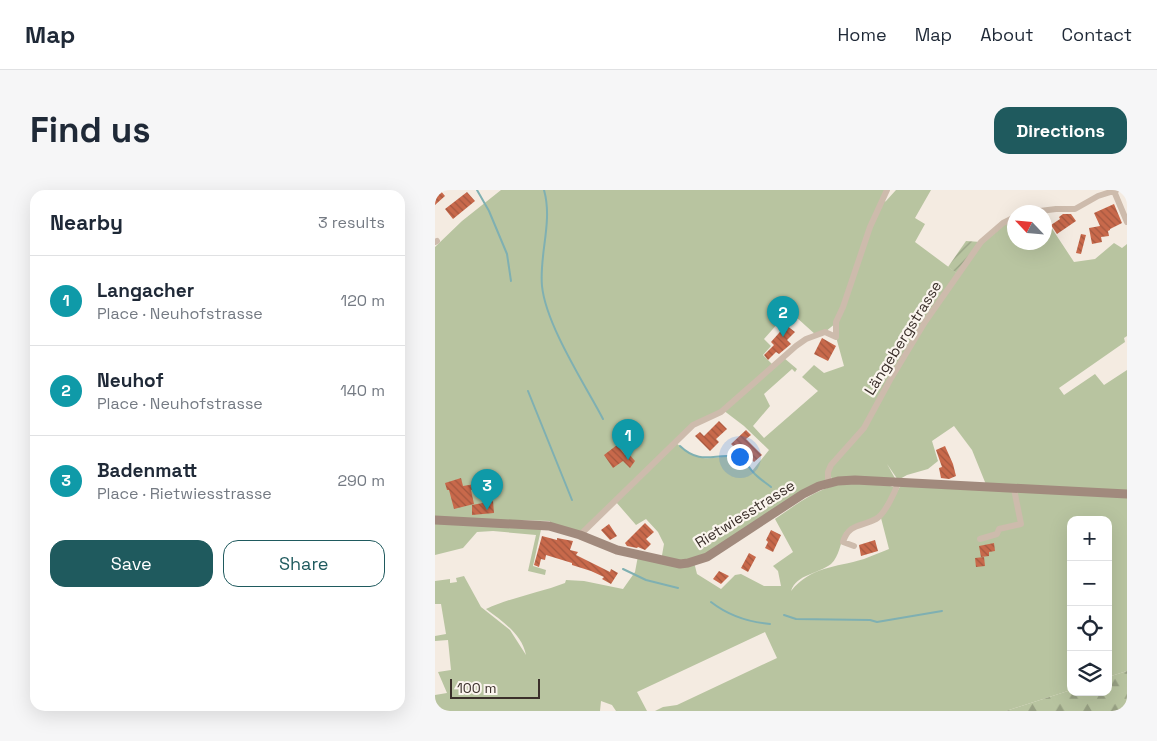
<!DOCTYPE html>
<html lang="en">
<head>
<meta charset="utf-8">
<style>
  :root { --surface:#fff; --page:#f6f6f7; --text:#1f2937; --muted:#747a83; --line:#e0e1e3; --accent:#1f5a5e }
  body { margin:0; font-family:"Space Grotesk",sans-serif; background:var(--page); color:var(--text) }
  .controls { position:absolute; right:15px; bottom:15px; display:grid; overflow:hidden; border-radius:10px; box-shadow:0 5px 20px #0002 }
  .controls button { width:45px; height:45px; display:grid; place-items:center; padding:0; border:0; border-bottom:1px solid var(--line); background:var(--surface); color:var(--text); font:25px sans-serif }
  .compass { position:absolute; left:572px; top:15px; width:45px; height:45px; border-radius:50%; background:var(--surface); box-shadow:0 5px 20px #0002; rotate:296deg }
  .scale { position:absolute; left:15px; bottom:12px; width:90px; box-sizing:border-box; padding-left:5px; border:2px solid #3b302b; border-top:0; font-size:14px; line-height:18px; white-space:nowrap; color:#3b302b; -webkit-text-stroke:4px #fbf5ee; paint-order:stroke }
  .you { position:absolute; left:304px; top:266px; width:18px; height:18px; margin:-12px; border:4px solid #fff; border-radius:50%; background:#1a73e8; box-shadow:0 0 0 8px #1a73e833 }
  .badge { display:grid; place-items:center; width:32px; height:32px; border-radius:50%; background:var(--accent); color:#fff; font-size:16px; font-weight:700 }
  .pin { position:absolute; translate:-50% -41px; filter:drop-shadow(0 1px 2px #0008) }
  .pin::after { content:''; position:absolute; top:26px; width:18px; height:15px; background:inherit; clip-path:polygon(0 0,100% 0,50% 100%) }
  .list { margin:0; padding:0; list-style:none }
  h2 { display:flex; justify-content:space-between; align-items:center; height:65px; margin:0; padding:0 20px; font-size:21px }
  h2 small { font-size:16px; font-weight:400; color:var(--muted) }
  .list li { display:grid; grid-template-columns:32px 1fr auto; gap:15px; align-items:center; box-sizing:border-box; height:90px; padding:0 20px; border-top:1px solid var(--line) }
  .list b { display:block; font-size:19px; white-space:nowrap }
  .list p { margin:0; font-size:16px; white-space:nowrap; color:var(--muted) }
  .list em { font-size:16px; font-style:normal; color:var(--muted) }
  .actions { display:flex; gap:10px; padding:15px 20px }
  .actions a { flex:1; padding:11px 0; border:1px solid var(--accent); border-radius:15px; text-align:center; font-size:18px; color:var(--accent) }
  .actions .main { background:var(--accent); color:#fff }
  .icon { flex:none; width:28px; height:28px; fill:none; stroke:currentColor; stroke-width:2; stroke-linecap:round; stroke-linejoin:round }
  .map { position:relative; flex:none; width:692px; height:521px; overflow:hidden; border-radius:15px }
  header { display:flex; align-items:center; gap:30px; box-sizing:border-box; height:70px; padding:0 25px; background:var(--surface); border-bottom:1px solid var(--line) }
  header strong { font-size:24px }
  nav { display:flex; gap:28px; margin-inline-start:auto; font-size:18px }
  .intro { display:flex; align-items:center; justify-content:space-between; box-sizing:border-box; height:120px; padding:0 30px }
  h1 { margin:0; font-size:35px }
  .button { padding:12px 22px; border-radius:15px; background:var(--accent); color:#fff; font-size:18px; font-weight:700 }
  main { display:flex; gap:30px; padding:0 30px }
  aside { flex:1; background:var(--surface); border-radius:15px; box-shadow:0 5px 20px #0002 }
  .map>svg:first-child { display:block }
</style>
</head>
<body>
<header>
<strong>Map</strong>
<nav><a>Home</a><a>Map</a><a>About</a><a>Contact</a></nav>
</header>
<div class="intro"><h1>Find us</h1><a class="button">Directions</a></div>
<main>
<aside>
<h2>Nearby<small>3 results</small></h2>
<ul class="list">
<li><span class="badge" style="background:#0f9aa8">1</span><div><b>Langacher</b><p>Place · Neuhofstrasse</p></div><em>120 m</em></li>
<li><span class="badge" style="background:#0f9aa8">2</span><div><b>Neuhof</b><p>Place · Neuhofstrasse</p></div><em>140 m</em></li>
<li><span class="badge" style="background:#0f9aa8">3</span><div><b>Badenmatt</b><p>Place · Rietwiesstrasse</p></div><em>290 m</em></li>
</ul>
<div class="actions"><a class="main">Save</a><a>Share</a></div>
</aside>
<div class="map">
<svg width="692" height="521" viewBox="0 0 692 521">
  <defs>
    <pattern id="forest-firs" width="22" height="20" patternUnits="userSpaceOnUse" patternTransform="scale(1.25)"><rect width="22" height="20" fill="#b8c4a0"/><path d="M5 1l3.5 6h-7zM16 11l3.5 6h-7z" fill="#97a083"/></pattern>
    <pattern id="garden-furrows" width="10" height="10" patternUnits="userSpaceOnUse" patternTransform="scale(1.25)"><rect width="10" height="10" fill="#b8c4a0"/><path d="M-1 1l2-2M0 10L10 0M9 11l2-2" fill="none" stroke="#97a083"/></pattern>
    <pattern id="building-back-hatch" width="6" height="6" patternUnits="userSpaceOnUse" patternTransform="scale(1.25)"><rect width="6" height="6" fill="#c8694b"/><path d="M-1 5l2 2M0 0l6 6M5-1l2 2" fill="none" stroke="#a4573f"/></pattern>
  </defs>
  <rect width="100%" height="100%" fill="#f4ebe1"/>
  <path fill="#b8c4a0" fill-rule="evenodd" d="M 66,0 L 452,0 L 446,14 L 451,11 L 461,0 L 496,0 L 480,28 L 490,34 L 480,52 L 523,84 L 546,52 L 579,27 L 580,52 L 610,52 L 610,28 L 639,72 L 660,69 L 679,53 L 687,58 L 692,54 L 692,146 L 689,148 L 690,152 L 624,198 L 629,205 L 660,184 L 669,195 L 692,180 L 692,304 L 552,297 L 537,260 L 519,236 L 497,251 L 503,271 L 493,279 L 472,285 L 463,290 L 452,274 L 461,290 L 397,289 L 394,283 L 393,293 L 259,372 L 262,384 L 286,399 L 300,385 L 306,384 L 329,396 L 346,396 L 343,381 L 338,376 L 358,362 L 340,329 C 361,315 383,297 408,294 C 424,293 440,295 455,296 L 458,297 L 459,299 L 444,326 L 410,342 C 406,351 404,367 396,374 C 383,384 362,384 356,401 C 377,376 399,378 429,369 C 437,366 446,362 454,359 L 446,328 L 466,295 L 692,307 L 692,481 L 673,487 L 673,330 L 636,330 L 636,500 L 571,521 L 220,521 L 228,517 L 242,515 L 342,468 L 330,442 L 202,502 L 212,521 L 181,521 L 177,515 L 166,511 L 165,521 L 0,521 L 0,505 L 12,503 L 3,482 L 16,480 L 13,450 L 0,451 L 0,446 L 11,444 L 6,414 L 0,414 L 0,391 L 15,389 L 15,393 L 22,392 L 21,388 L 29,386 L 46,417 L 75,440 L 91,465 C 87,444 67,431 51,419 C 77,407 104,403 130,393 L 131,390 L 149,391 L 188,399 L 200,382 L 203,366 L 226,371 L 229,354 L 223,342 L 211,329 L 201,335 L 181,312 L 145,345 L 114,336 L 115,331 L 80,330 L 107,335 L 98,376 L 111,380 L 110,385 L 93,381 L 101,345 L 58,341 L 42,342 L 28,358 L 0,365 L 0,57 L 27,31 ZM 352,123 L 361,127 L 381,145 L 390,142 L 401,133 L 401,147 L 409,176 L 389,183 L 379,175 L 367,187 L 383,201 L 329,248 L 318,236 L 335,216 L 329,204 L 357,179 L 360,182 L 362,179 L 349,168 L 339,176 L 328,165 L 336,156 L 329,149 ZM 288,220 L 309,236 L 334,260 L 317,281 C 315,278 313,274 310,272 C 298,261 281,270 268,268 C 257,266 250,260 241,253 L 258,235 Z"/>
  <path fill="url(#forest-firs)" d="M 692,481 L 692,521 L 571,521 L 636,500 L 636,502 L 673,502 L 673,487 Z"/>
  <path fill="url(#garden-furrows)" d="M 531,51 L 546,52 L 523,84 L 513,77 Z"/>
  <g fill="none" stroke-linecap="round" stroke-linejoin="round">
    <path stroke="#7fb0b2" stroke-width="2" d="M 42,0 L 54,21 L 72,64 L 76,91
      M 109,0 C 118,32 104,64 107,96 C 111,135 149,193 168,229
      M 93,201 L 137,310
      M 245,256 C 269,279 285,258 308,270 C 312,273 314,278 318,282 C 323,288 330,292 336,297
      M 188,379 L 211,390 L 243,398
      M 276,412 C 294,426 312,432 335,434
      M 349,425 L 361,429 L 435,430 L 442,432 L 507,421"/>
  </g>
  <path fill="url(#building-back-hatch)" d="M 0,0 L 5,0 L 10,6 L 0,15 Z
    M 32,2 L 40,11 L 18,29 L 10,19 Z
    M 679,14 L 687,33 L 675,39 L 675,40 L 673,41 L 674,46 L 666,47 L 667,52 L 657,54 L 654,38 L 665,36 L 659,23 Z
    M 628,24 L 636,24 L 641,31 L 622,44 L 616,35 L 625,29 L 624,27 Z
    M 646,44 L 651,45 L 646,64 L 641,63 Z
    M 351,135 L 360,142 L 352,150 L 356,154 L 344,164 L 341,162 L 333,170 L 329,165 L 339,155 L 336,152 Z
    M 387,148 L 401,156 L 393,171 L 379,164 Z
    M 284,231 L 292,239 L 281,249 L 284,252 L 275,261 L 260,246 L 265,242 L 269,246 Z
    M 311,240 L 316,245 L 311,249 L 327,265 L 319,272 L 308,261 L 306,264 L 296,254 Z
    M 182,255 L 190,265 L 193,263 L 200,271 L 195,278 L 188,271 L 178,278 L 169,265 Z
    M 510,256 L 518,274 L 521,286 L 514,289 L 506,288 L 504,278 L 507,277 L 501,260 Z
    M 26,288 L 28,296 L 46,293 L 46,297 L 36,300 L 39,314 L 19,319 L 14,300 L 12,300 L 10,293 Z
    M 58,311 L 59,323 L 37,325 L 37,315 Z
    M 210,333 L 219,342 L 211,349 L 216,354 L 210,360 L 203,357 L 202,358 L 192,356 L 190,353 Z
    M 174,334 L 182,346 L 175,350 L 166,340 Z
    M 336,340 L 346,345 L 338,362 L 330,358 L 333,352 L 331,350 Z
    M 107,346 L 122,350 L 122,348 L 138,351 L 135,360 L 143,362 L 141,365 L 175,382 L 176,379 L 183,383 L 176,394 L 167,389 L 169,387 L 156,381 L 137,375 L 137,373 L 111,365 L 110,370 L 106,369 L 104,377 L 99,375 Z
    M 440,350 L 443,361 L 426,366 L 424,355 Z
    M 559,353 L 560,361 L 554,362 L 554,366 L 546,367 L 544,356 Z
    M 314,363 L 321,367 L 313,382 L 306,378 Z
    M 549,367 L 550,376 L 541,377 L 540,368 Z
    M 284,381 L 294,386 L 286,394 L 278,389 Z"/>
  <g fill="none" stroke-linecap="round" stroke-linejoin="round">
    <path stroke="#cdbbac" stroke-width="6" d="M 679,1 L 692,32
      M 597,22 L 621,19 L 640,19 L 663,6 L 682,0
      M 0,52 L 2,51
      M 393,293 L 393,282 L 396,275 L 429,238 L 455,190 L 490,132 L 546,52 L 568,33 L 580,27
      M 145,345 L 258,235 L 286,222 L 361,156 L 371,149 L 390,142 L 401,147 L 401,132 L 408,117 L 435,37 L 452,0
      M 545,349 L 562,344 L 564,339 L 586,334 L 579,299
      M 419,356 L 408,352 C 414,333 426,337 441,329 C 450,324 460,302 463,293"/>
    <path stroke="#a18a7d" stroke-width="9" d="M 0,330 L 114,336 L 145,345 L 182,360 L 245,374 L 253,373 L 272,367 L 368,304 L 384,296 L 403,291 L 420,290 L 692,304"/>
  </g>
  <g text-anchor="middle" stroke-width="4.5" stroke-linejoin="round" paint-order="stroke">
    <g font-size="15" fill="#3b302b" stroke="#fbf5ee">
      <text transform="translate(468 148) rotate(-58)" y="5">Längebergstrasse</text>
      <text transform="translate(310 324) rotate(-32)" y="5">Rietwiesstrasse</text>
    </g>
  </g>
</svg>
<div class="controls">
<button>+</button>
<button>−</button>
<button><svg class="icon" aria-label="locate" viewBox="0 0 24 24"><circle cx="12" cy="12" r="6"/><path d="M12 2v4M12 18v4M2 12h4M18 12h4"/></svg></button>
<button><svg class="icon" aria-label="layers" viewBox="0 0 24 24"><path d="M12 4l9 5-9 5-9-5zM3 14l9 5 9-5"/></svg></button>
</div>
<svg class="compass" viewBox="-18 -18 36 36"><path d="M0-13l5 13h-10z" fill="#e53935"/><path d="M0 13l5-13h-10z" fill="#747a83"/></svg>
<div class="scale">100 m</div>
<div class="you"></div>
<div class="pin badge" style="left:193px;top:270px;background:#0f9aa8">1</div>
<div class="pin badge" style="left:348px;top:147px;background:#0f9aa8">2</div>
<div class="pin badge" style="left:52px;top:320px;background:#0f9aa8">3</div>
</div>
</main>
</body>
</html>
